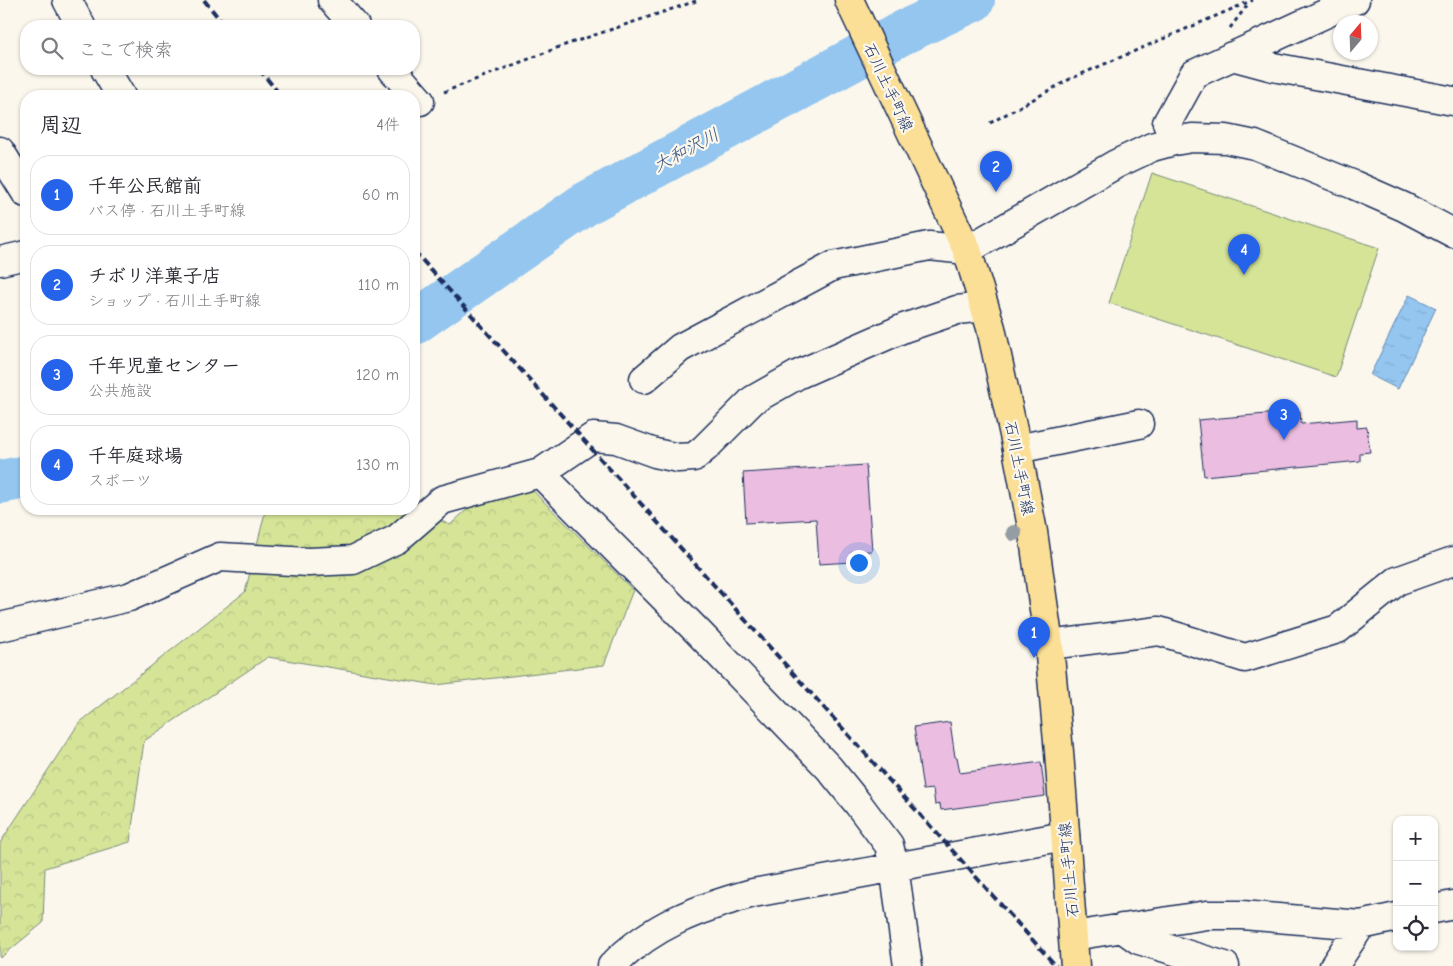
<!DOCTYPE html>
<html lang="ja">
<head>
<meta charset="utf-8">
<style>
  :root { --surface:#fff; --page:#f2f2f3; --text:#2b2b33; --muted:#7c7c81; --line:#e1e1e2; --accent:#2563eb }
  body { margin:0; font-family:"Comic Neue","Klee One",sans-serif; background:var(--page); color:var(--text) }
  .controls { position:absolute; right:15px; bottom:15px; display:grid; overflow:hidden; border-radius:10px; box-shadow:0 1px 4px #0004 }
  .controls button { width:45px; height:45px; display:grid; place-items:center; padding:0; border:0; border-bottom:1px solid var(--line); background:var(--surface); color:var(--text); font:25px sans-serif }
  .compass { position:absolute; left:1333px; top:15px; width:45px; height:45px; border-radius:50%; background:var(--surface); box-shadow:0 1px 4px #0004; rotate:19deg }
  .you { position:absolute; left:858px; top:562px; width:18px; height:18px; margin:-12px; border:4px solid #fff; border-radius:50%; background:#1a73e8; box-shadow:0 0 0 8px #1a73e833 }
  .badge { display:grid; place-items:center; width:32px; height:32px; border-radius:50%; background:var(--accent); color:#fff; font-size:16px; font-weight:700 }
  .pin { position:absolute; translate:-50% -41px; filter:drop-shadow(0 1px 2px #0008) }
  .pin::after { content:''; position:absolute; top:26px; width:18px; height:15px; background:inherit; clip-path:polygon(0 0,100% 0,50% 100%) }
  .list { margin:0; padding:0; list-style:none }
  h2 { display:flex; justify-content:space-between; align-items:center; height:65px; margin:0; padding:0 20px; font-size:21px }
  h2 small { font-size:16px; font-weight:400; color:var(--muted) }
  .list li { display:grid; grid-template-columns:32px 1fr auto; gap:15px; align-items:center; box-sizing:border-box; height:80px; margin:0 10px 10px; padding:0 10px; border:1px solid var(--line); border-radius:20px }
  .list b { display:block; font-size:19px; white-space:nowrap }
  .list p { margin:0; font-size:16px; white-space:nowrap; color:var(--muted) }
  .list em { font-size:16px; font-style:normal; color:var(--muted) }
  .icon { flex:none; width:28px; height:28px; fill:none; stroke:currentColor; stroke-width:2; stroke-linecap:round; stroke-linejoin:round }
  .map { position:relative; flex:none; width:1453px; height:966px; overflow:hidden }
  .search { position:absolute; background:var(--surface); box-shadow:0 1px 4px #0004; left:20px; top:20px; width:400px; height:55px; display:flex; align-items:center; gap:12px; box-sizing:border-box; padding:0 18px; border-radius:20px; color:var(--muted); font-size:19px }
  .panel { position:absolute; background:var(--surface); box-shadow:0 1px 4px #0004; left:20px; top:90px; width:400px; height:425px; border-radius:20px }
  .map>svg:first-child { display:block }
</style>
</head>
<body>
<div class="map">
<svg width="1453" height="966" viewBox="0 0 1453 966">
  <defs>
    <pattern id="forest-crowns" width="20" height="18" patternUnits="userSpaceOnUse" patternTransform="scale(1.25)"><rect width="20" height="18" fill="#d5e497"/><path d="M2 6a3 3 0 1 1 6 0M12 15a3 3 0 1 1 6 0" fill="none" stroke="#b6c485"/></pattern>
    <pattern id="water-ripples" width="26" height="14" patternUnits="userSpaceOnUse" patternTransform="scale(1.25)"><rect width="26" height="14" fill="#94c6f0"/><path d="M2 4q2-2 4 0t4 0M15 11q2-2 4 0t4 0" fill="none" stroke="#7faad0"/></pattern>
  </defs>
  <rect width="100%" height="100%" fill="#fbf7ec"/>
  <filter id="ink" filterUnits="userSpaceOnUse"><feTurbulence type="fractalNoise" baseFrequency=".02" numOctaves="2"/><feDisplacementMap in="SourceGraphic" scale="10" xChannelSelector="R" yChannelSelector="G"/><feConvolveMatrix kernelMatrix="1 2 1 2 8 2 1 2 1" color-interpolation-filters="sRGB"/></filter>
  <g filter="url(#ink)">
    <path fill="url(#forest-crowns)" stroke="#788a7a" d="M 511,469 L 633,590 L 604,665 L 436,685 L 268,657 L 144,741 L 130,842 L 45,868 L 43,923 L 0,958 L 0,843 L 79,723 L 245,592 L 266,509 L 414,508 L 450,525 Z"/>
    <path fill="#d5e497" stroke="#788a7a" d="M 1152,173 L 1379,248 L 1336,377 L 1109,303 Z"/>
    <path fill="url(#water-ripples)" stroke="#648ab6" d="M 1409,295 L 1436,308 L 1398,389 L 1370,375 Z"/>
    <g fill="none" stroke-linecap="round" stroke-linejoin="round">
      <path stroke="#94c6f0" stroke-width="44" d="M 414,323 L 585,204 L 904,32 L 973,0
        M 0,482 L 26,477"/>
    </g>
    <path fill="#ebbde0" stroke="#1b2f5e" d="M 1300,411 L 1301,424 L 1357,419 L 1357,428 L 1367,427 L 1370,452 L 1360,453 L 1360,461 L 1204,476 L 1198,420 Z
      M 866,465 L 872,551 L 851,552 L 852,562 L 819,564 L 816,519 L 746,523 L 743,473 Z
      M 950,722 L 955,757 L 957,757 L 960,773 L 1041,762 L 1045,796 L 941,810 L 940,804 L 935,805 L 933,789 L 923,790 L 914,727 Z"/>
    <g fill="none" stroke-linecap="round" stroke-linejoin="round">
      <g stroke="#1b2f5e" stroke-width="31">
        <path id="minor" d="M 67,0 L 81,26
          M 332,0 L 355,26
          M 1232,56 L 1273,67 L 1453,101
          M 105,69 L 121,96
          M 392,69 L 420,101
          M 1174,141 L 1167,123 L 1194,74 L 1355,0
          M 0,151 L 26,193
          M 0,261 L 26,255
          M 644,379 L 680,348 L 833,266 L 929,246 L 967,250 L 1116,164 L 1152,147 L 1174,141 L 1192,138 L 1226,139 L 1255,145 L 1354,185 L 1404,207 L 1453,233
          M 1017,449 L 1139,424
          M 540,473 L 699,633 L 829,768 L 859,805 L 889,845 L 894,867 L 908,966
          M 0,627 L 129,597 L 220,557 L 309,562 L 353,560 L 397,539 L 442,500 L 540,473 L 593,437 L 616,439 L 655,453 L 678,458 L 694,457 L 705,448 L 753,400 L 797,375 L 904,328 L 957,310 L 984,307
          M 1049,645 L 1159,631 L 1245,658 L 1338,629 L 1397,581 L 1453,561
          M 1434,909 L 1453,905
          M 1122,928 L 1139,940 L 1225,966
          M 1073,936 L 1207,915 L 1242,915 L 1361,925 L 1397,917
          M 612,966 C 652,925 699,908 753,893 L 1065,836
          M 1334,966 L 1361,925"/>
      </g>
      <g stroke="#1b2f5e" stroke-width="31">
        <path id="major" d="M 849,0 L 967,250 L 991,328 L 1017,449 L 1033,532 L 1049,645 L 1059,752 L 1075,966"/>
      </g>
      <path stroke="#1b2f5e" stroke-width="3" stroke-dasharray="4 4" stroke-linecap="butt" d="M 1230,28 L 1249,3
        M 444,92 L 562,46 L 699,0
        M 990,123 L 1070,79 L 1253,0"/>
      <use href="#minor" stroke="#fbf7ec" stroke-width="28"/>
      <use href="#major" stroke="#fbdf96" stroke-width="28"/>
      <path stroke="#1b2f5e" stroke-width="4" stroke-dasharray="8 4" stroke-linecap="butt" d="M 204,0 L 225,26
        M 259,69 L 281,96
        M 414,251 L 1056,966"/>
    </g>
    <circle fill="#949da4" cx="1014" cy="533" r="8"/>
  </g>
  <g text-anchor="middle" stroke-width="4.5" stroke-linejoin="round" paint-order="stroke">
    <g font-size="16" fill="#1b2f5e" stroke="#fbf7ec">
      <text transform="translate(889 87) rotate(65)" y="6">石川土手町線</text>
      <text transform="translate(1020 468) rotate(79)" y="6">石川土手町線</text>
      <text transform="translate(1068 870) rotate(-95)" y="6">石川土手町線</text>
    </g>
    <g font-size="18" font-style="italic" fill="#395582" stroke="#fbf7ec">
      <text transform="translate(686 150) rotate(-28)" y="6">大和沢川</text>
    </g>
  </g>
</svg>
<div class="controls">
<button>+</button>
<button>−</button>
<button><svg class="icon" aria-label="locate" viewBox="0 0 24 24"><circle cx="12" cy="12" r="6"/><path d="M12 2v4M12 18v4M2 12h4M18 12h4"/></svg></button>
</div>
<svg class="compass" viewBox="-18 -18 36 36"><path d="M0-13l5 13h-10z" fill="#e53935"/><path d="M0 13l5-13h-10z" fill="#7c7c81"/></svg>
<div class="you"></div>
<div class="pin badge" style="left:1034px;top:658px">1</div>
<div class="pin badge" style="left:996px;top:192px">2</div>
<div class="pin badge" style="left:1284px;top:440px">3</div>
<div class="pin badge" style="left:1244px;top:275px">4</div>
<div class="search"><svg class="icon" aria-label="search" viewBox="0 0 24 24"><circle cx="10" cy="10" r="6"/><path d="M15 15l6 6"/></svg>ここで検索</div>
<section class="panel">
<h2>周辺<small>4件</small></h2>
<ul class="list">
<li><span class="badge">1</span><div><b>千年公民館前</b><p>バス停 · 石川土手町線</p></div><em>60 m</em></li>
<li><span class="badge">2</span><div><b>チボリ洋菓子店</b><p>ショップ · 石川土手町線</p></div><em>110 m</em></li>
<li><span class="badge">3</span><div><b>千年児童センター</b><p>公共施設</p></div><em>120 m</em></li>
<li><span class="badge">4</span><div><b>千年庭球場</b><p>スポーツ</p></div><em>130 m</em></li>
</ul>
</section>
</div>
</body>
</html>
